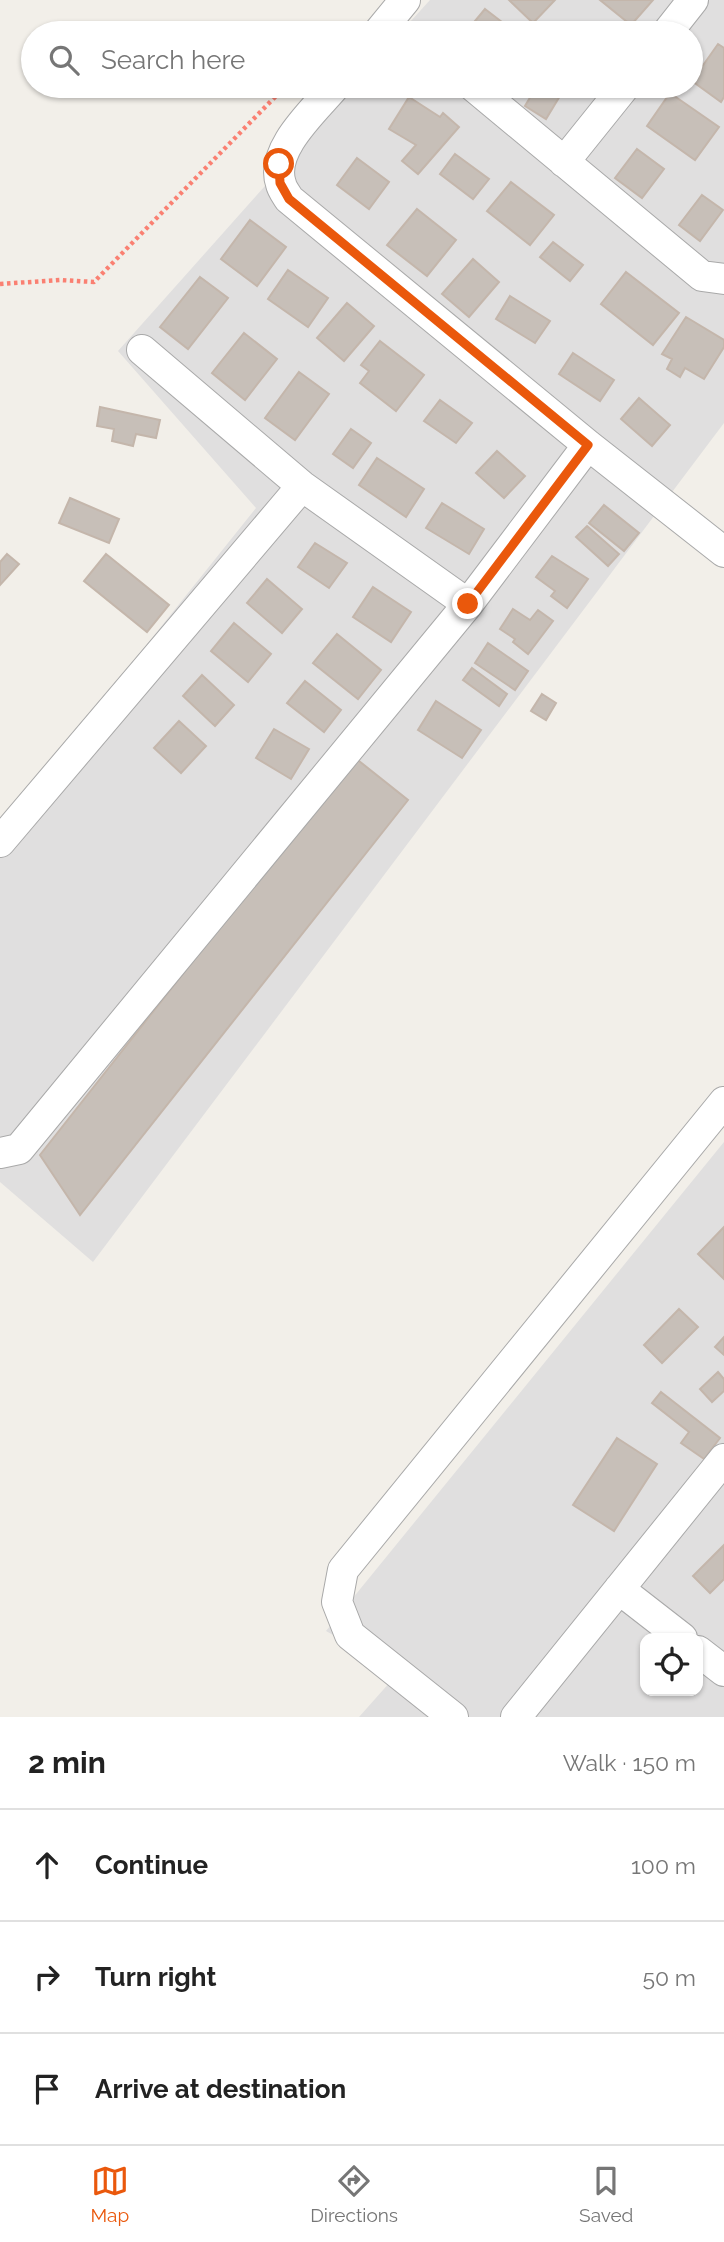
<!DOCTYPE html>
<html lang="en">
<head>
<meta charset="utf-8">
<style>
  :root { --surface:#fff; --page:#f2f2f2; --text:#222; --muted:#767676; --line:#e0e0e0; --accent:#ea580c }
  body { margin:0; font-family:Raleway,sans-serif; background:var(--page); color:var(--text) }
  .controls { position:absolute; right:21px; bottom:21px; display:grid; overflow:hidden; border-radius:14px; box-shadow:0 2px 5px #0004 }
  .controls button { width:63px; height:63px; display:grid; place-items:center; padding:0; border:0; border-bottom:2px solid var(--line); background:var(--surface); color:var(--text); font:35px sans-serif }
  .stop { position:absolute; width:21px; height:21px; margin:-16px; border:5px solid #ea580c; border-radius:50%; background:#fff }
  .stop.end { background:#ea580c; border-color:#fff; box-shadow:0 2px 7px #0008 }
  .list { margin:0; padding:0; list-style:none }
  h2 { display:flex; justify-content:space-between; align-items:center; height:91px; margin:0; padding:0 28px; font-size:30px }
  h2 small { font-size:23px; font-weight:400; color:var(--muted) }
  .list li { display:grid; grid-template-columns:46px 1fr auto; gap:21px; align-items:center; box-sizing:border-box; height:112px; padding:0 28px; border-top:2px solid var(--line) }
  .list b { display:block; font-size:26px; white-space:nowrap }
  .list em { font-size:23px; font-style:normal; color:var(--muted) }
  .icon { flex:none; width:38px; height:38px; fill:none; stroke:currentColor; stroke-width:2; stroke-linecap:round; stroke-linejoin:round }
  .map { position:relative; flex:none; width:724px; height:1717px; overflow:hidden }
  .search { position:absolute; background:var(--surface); box-shadow:0 2px 5px #0004; left:21px; right:21px; top:21px; height:77px; display:flex; align-items:center; gap:18px; box-sizing:border-box; padding:0 24px; border-radius:38px; color:var(--muted); font-size:26px }
  .sheet { height:427px; background:var(--surface) }
  nav { display:flex; justify-content:space-around; align-items:center; box-sizing:border-box; height:98px; border-top:2px solid var(--line); background:var(--surface); font-size:19px; color:var(--muted) }
  nav a { display:grid; justify-items:center; gap:4px }
  nav .on { color:var(--accent) }
  .map>svg:first-child { display:block }
</style>
</head>
<body>
<div class="map">
<svg width="724" height="1717" viewBox="0 0 724 1717">
  <rect width="100%" height="100%" fill="#f2efe9"/>
  <path fill="#e0dfdf" fill-rule="evenodd" d="M 430,0 L 724,0 L 724,423 L 93,1262 L 0,1182 L 0,828 L 256,508 L 118,351 L 354,86 L 691,86 L 691,33 L 400,33 Z
    M 724,1142 L 724,1717 L 359,1717 L 399,1672 L 326,1631 ZM 645,1638 L 698,1638 L 698,1691 L 645,1691 Z"/>
  <path fill="#c7bfb8" stroke="#c4b6ab" stroke-width="2" d="M 509,0 L 555,0 L 533,23 Z
    M 600,0 L 653,0 L 631,25 Z
    M 485,9 L 516,33 L 465,33 Z
    M 597,25 L 606,33 L 588,33 Z
    M 718,44 L 724,48 L 724,97 L 721,102 L 692,81 Z
    M 537,86 L 566,86 L 546,119 L 525,106 Z
    M 670,93 L 719,127 L 695,160 L 647,126 Z
    M 409,97 L 440,117 L 443,113 L 459,127 L 418,174 L 402,161 L 416,145 L 389,129 Z
    M 637,149 L 664,169 L 642,198 L 615,178 Z
    M 455,154 L 489,179 L 473,199 L 440,174 Z
    M 357,158 L 389,182 L 369,209 L 337,185 Z
    M 511,182 L 554,215 L 530,245 L 487,211 Z
    M 702,195 L 723,210 L 700,241 L 679,225 Z
    M 417,209 L 456,240 L 427,276 L 387,245 Z
    M 250,220 L 286,247 L 257,286 L 221,259 Z
    M 553,242 L 583,265 L 570,281 L 540,257 Z
    M 473,259 L 499,282 L 469,317 L 442,294 Z
    M 288,270 L 328,298 L 308,327 L 268,299 Z
    M 626,272 L 679,313 L 653,345 L 601,304 Z
    M 200,277 L 228,298 L 188,349 L 160,327 Z
    M 510,296 L 550,321 L 535,343 L 496,319 Z
    M 347,303 L 374,326 L 344,361 L 317,338 Z
    M 686,317 L 724,340 L 724,347 L 704,379 L 685,368 L 680,377 L 667,369 L 672,359 L 662,354 Z
    M 244,333 L 277,359 L 245,400 L 212,373 Z
    M 380,341 L 424,375 L 396,411 L 360,383 L 369,371 L 361,365 Z
    M 573,353 L 614,380 L 600,401 L 559,374 Z
    M 299,372 L 329,394 L 295,440 L 265,418 Z
    M 639,398 L 670,425 L 652,446 L 621,419 Z
    M 440,400 L 472,423 L 456,443 L 424,421 Z
    M 100,407 L 160,420 L 156,438 L 136,434 L 133,446 L 112,441 L 114,429 L 97,426 Z
    M 351,429 L 371,443 L 353,468 L 333,454 Z
    M 497,451 L 525,476 L 504,498 L 476,473 Z
    M 377,458 L 424,489 L 406,517 L 359,485 Z
    M 70,498 L 119,519 L 109,543 L 59,523 Z
    M 442,503 L 484,529 L 469,554 L 426,528 Z
    M 604,505 L 639,533 L 624,551 L 589,523 Z
    M 587,526 L 619,554 L 608,566 L 576,537 Z
    M 315,543 L 347,563 L 329,588 L 298,567 Z
    M 7,554 L 19,564 L 0,585 L 0,562 Z
    M 106,554 L 169,605 L 147,632 L 84,581 Z
    M 552,556 L 588,579 L 567,608 L 551,596 L 555,591 L 536,577 Z
    M 267,579 L 302,609 L 282,633 L 247,603 Z
    M 373,587 L 411,612 L 391,642 L 353,617 Z
    M 513,609 L 530,620 L 538,610 L 553,621 L 528,654 L 513,642 L 515,639 L 500,629 Z
    M 234,623 L 271,654 L 248,682 L 211,651 Z
    M 337,634 L 381,670 L 358,699 L 313,663 Z
    M 488,643 L 528,671 L 515,690 L 475,663 Z
    M 472,668 L 507,694 L 499,706 L 463,680 Z
    M 202,675 L 234,705 L 215,726 L 183,696 Z
    M 305,681 L 341,710 L 324,732 L 287,703 Z
    M 542,694 L 556,703 L 546,720 L 531,711 Z
    M 436,701 L 481,730 L 462,758 L 418,730 Z
    M 179,721 L 206,746 L 181,773 L 154,748 Z
    M 274,729 L 309,749 L 291,779 L 256,758 Z
    M 354,757 L 408,800 L 80,1215 L 40,1155 Z
    M 724,1227 L 724,1279 L 698,1254 Z
    M 679,1309 L 698,1327 L 662,1363 L 644,1345 Z
    M 724,1337 L 724,1355 L 715,1347 Z
    M 718,1372 L 724,1379 L 724,1391 L 712,1402 L 700,1389 Z
    M 661,1392 L 720,1438 L 704,1459 L 681,1443 L 689,1432 L 652,1403 Z
    M 617,1438 L 657,1464 L 614,1531 L 573,1505 Z
    M 724,1545 L 724,1579 L 710,1593 L 693,1576 Z"/>
  <g fill="none" stroke-linecap="round" stroke-linejoin="round">
    <g stroke="#a9a9a9" stroke-width="32">
      <path id="minor" d="M 378,33 L 405,0
        M 667,33 L 693,0
        M 335,86 C 315,110 269,150 281,184 C 282,189 286,194 289,199 L 588,445 L 724,552
        M 473,86 L 702,276 L 724,279
        M 564,162 L 625,86
        M 142,350 L 302,486 L 468,604
        M 0,842 L 302,486
        M 0,1153 L 19,1149 L 468,604 L 588,445
        M 619,1589 L 682,1638
        M 698,1651 L 724,1671
        M 453,1717 L 350,1635 L 337,1602 L 343,1570 L 724,1102
        M 516,1717 L 724,1459"/>
    </g>
    <path stroke="#fa8072" stroke-width="4.5" stroke-dasharray="3.5 3.5" stroke-linecap="butt" d="M 0,284 L 60,280 L 94,282 L 278,94 L 291,86"/>
    <use href="#minor" stroke="#fff" stroke-width="30"/>
  </g>
  <g fill="none" stroke-linecap="round" stroke-linejoin="round">
    <path stroke="#ea580c" stroke-width="9" d="M 279,164 L 280,183 L 289,199 L 588,445 L 468,604"/>
  </g>
</svg>
<div class="controls">
<button><svg class="icon" aria-label="locate" viewBox="0 0 24 24"><circle cx="12" cy="12" r="6"/><path d="M12 2v4M12 18v4M2 12h4M18 12h4"/></svg></button>
</div>
<div class="stop" style="left:279px;top:164px"></div>
<div class="stop end" style="left:468px;top:604px"></div>
<div class="search"><svg class="icon" aria-label="search" viewBox="0 0 24 24"><circle cx="10" cy="10" r="6"/><path d="M15 15l6 6"/></svg>Search here</div>
</div>
<section class="sheet">
<h2>2 min<small>Walk · 150 m</small></h2>
<ul class="list">
<li><svg class="icon" aria-label="ahead" viewBox="0 0 24 24"><path d="M12 20V5M6 11l6-6 6 6"/></svg><div><b>Continue</b></div><em>100 m</em></li>
<li><svg class="icon" aria-label="right" viewBox="0 0 24 24"><path d="M7 20v-9h11M14 6l5 5-5 5"/></svg><div><b>Turn right</b></div><em>50 m</em></li>
<li><svg class="icon" aria-label="arrive" viewBox="0 0 24 24"><path d="M6 21V4h12l-3 4 3 4H6"/></svg><div><b>Arrive at destination</b></div></li>
</ul>
</section>
<nav>
<a class="on"><svg class="icon" aria-label="map" viewBox="0 0 24 24"><path d="M3 6l6-2 6 2 6-2v14l-6 2-6-2-6 2zM9 4v14M15 6v14"/></svg>Map</a>
<a><svg class="icon" aria-label="directions" viewBox="0 0 24 24"><path d="M12 3l9 9-9 9-9-9zM9 14v-3h6M13 9l2 2-2 2"/></svg>Directions</a>
<a><svg class="icon" aria-label="saved" viewBox="0 0 24 24"><path d="M7 4h10v16l-5-4-5 4z"/></svg>Saved</a>
</nav>
</body>
</html>
